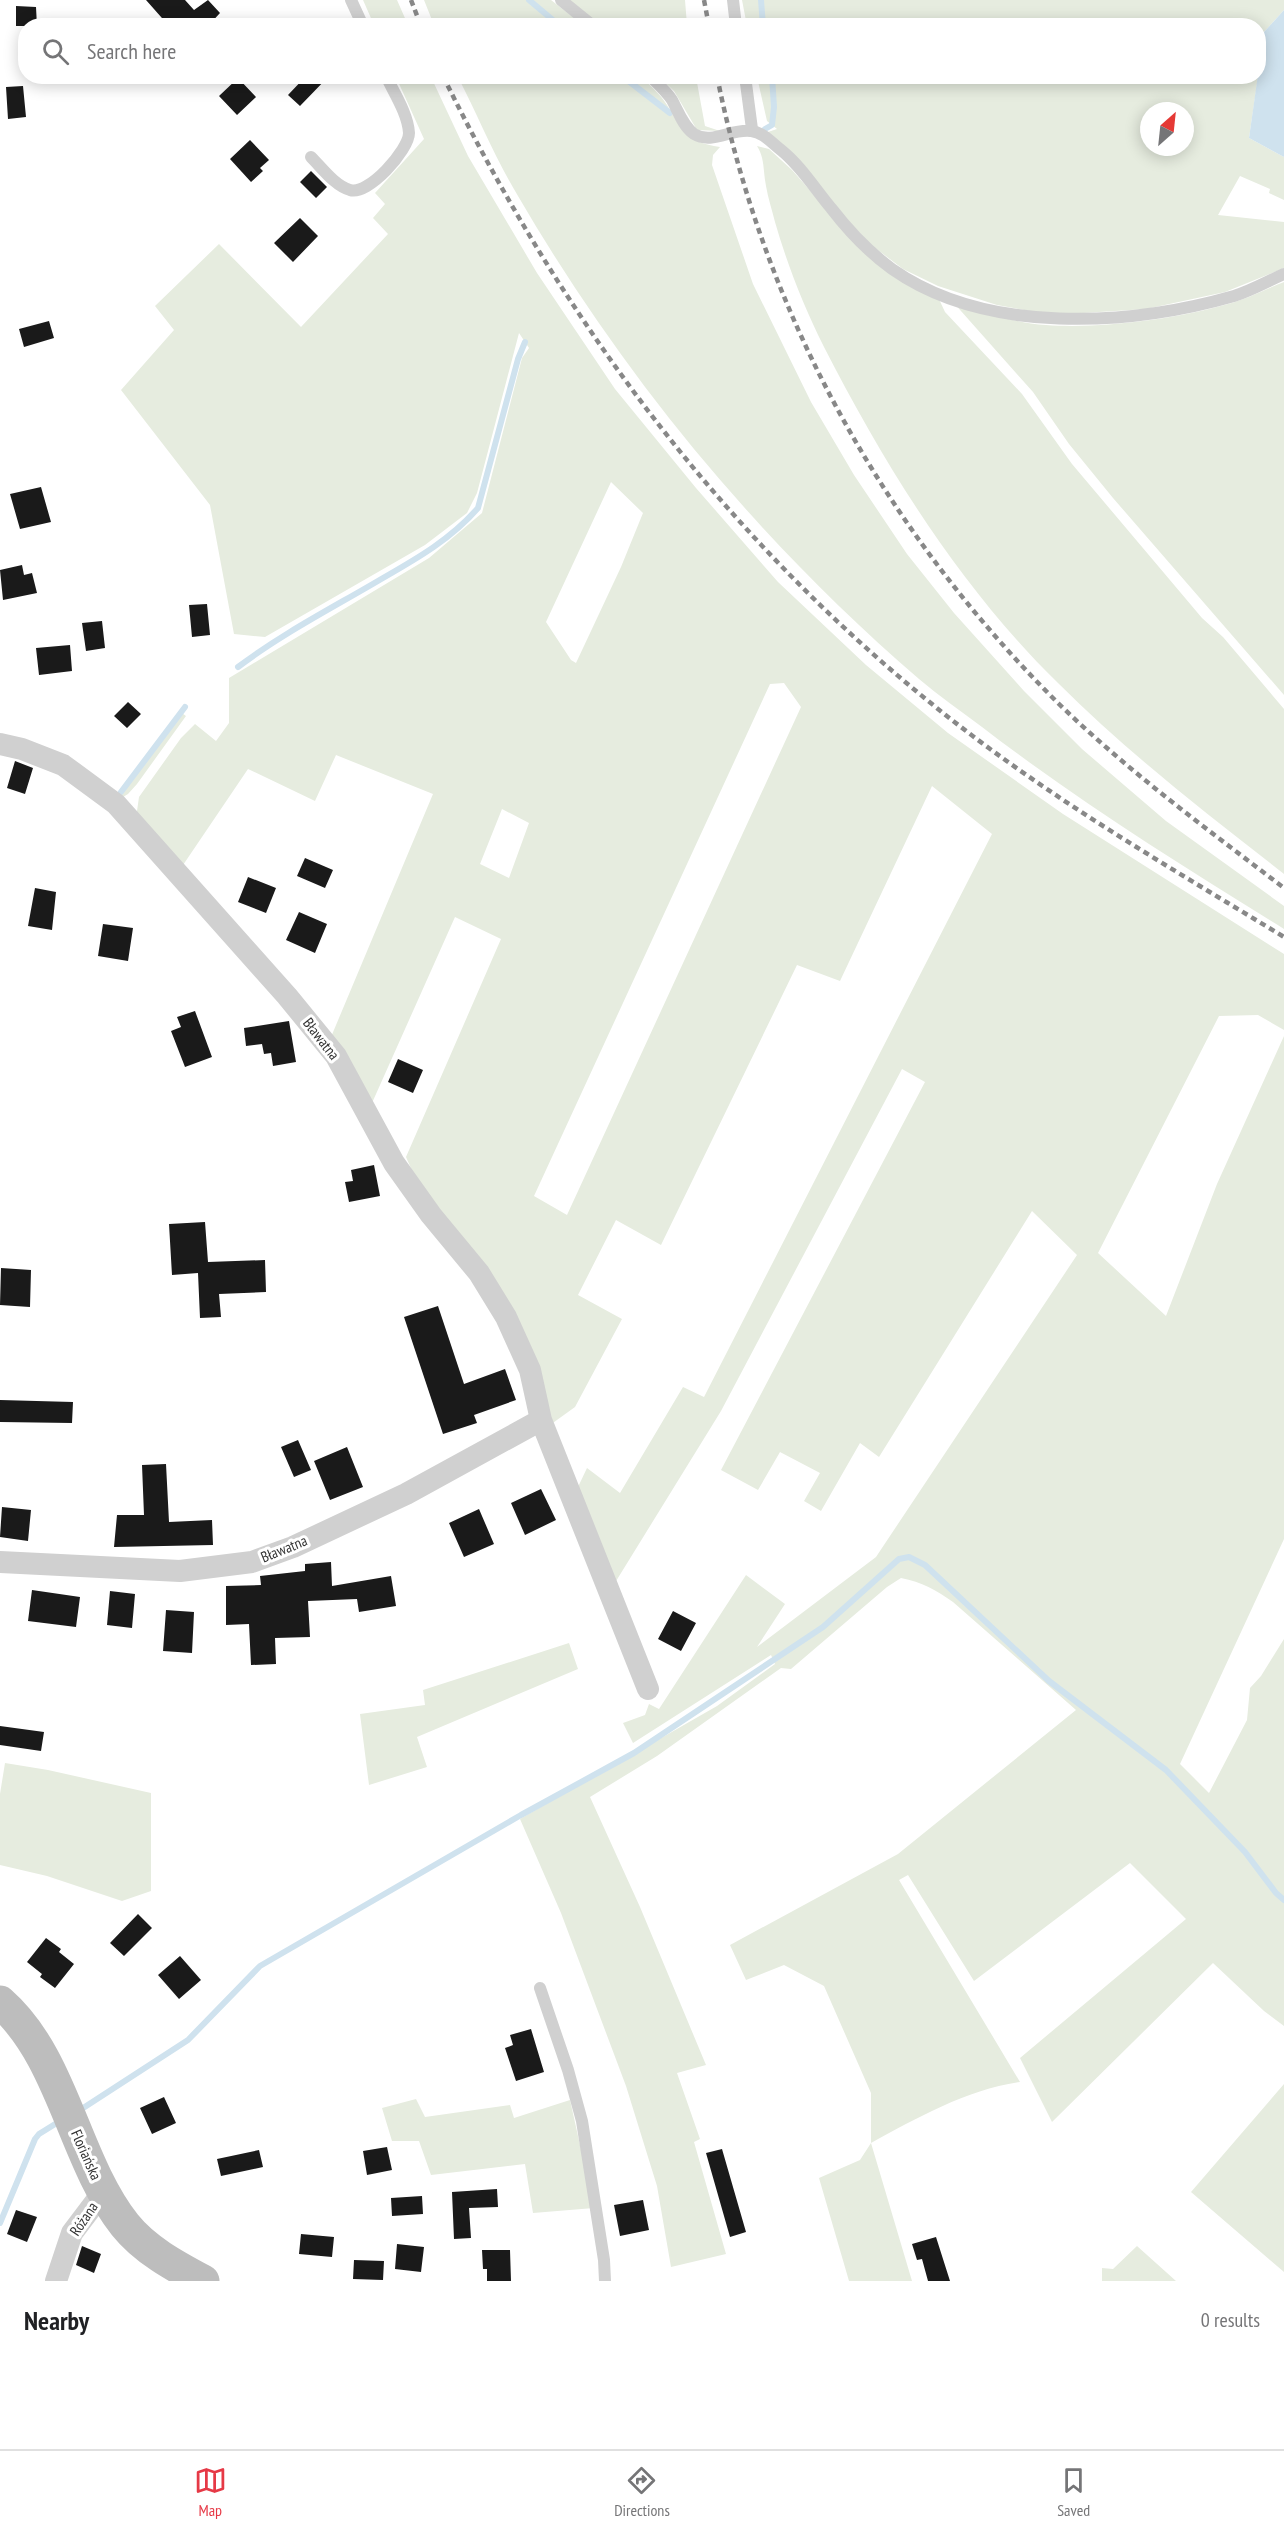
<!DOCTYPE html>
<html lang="en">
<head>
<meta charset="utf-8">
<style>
  :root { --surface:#fff; --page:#f6f6f6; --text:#202124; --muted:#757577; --line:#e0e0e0; --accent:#e63946 }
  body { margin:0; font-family:"PT Sans Narrow",sans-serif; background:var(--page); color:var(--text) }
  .compass { position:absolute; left:1140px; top:102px; width:54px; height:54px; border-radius:50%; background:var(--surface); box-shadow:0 3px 15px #0003; rotate:27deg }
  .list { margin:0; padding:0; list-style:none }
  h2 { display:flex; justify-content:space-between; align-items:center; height:78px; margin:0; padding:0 24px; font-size:26px }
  h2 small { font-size:20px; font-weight:400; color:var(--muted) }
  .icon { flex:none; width:33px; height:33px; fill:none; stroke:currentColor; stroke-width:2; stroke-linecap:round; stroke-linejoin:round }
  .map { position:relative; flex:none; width:1284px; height:2281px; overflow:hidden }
  .search { position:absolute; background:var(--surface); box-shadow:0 3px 15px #0003; left:18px; right:18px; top:18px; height:66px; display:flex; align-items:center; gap:15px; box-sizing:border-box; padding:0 21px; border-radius:24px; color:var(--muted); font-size:22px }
  .sheet { height:168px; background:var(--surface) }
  nav { display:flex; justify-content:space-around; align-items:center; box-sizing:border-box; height:84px; border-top:2px solid var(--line); background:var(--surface); font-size:16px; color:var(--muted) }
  nav a { display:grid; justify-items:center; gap:3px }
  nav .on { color:var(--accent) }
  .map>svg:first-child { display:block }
</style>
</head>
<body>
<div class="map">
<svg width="1284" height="2281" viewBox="0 0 1284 2281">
  <rect width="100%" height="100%" fill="#fff"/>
  <path fill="#e6ecdf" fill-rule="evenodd" d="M 363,0 L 397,0 L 408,25 L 374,25 Z
    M 424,0 L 551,0 L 583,25 L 434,25 Z
    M 568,0 L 685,0 L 687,25 L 600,25 Z
    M 742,0 L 1284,0 L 1284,10 L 1264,32 L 1259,72 L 1258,26 L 747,26 Z
    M 396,77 L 431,77 L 468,156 L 537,273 L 615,389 L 696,488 L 778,582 L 866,665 L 948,733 L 1063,814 L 1284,954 L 1284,1030 L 1258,1015 L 1219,1016 L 1098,1253 L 1166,1316 L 1217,1184 L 1284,1036 L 1284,1539 L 1180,1764 L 1209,1793 L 1247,1720 L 1250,1688 L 1261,1676 L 1284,1639 L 1284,2026 L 1264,2011 L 1213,1963 L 1052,2122 L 1020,2058 L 1186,1919 L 1130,1863 L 974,1981 L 908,1875 L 899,1880 L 1020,2082 C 968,2089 917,2118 871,2143 L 912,2281 L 849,2281 L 819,2178 L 860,2160 L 871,2143 L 871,2093 L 824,1986 L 784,1965 L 746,1980 L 730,1945 L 898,1854 L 1076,1710 L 953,1602 C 936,1590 922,1582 901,1578 L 887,1587 L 791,1669 L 781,1668 L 657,1756 L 590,1797 L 640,1907 L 706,2065 L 677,2073 L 700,2139 L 694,2142 L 726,2254 L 671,2267 L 657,2186 L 626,2086 L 561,1913 L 520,1819 L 717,1706 L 775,1664 L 771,1655 L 633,1743 L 623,1723 L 645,1715 L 649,1704 L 659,1709 L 746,1575 L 785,1604 L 757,1647 L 876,1557 L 1077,1255 L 1032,1211 L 879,1457 L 860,1443 L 821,1511 L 804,1501 L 820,1473 L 780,1452 L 758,1490 L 721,1470 L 925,1082 L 902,1069 L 721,1411 L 613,1586 L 578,1487 L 587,1468 L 620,1493 L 683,1387 L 704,1397 L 992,834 L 932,786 L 840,981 L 797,965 L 661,1245 L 616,1220 L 578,1295 L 622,1319 L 575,1407 L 550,1425 L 542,1395 L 421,1191 L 406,1157 L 501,939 L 455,917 L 372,1103 L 331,1037 L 433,794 L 336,755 L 315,801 L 248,769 L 181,868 L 136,818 L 139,797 L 181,738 L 195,724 L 216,741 L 229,723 L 229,678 L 429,558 L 482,513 L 522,358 L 529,348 L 519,333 L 477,493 L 467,513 L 425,545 L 265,637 L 234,634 L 210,505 L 121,390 L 174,330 L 155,306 L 219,244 L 301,327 L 388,234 L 373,218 L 385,204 L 375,193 L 424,139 ZM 611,482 L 643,513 L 621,567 L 576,663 L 571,660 L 546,622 ZM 784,683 L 801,707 L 567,1215 L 534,1196 L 770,684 ZM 502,809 L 529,823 L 509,878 L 480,864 Z
    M 458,77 L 641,77 C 650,85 660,94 667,105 C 683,132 686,142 720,147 L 713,155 L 712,165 L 753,284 L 811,402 L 854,475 L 907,554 L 954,613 L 1024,691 L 1082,749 L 1166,821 L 1284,906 L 1284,929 C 1181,865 1078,801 982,727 C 961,711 939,696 919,679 C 759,541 624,378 518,196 C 495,158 478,116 458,77 Z
    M 659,77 L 696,77 L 705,126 L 720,131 L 697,130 L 674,91 Z
    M 757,77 L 1258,77 L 1249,138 L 1284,157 L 1284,200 L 1269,193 L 1270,189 L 1240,176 L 1218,215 L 1284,222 L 1284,268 L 1225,292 L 1146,309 L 1052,315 L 997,305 L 938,286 L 903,269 L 870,244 L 768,134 L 768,132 L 777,129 L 767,121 ZM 1149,111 L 1185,111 L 1185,147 L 1149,147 Z
    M 757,146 L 769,149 L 792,170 L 851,237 L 938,297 L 945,312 L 1022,394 L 1072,464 L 1202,618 L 1223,637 L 1284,709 L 1284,874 C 1206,813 1128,753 1058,683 C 960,587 886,468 824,347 C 804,307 787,264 775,222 C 772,210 768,198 766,186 C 763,172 765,158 757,146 Z
    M 1284,282 L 1284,695 L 1113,498 L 1069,444 L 1033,392 L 953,302 C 983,312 1014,323 1046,325 C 1100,329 1177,319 1228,304 C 1247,299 1266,289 1284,282 Z
    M 179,711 L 186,716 L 137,784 L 128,794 L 118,800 L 115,797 Z
    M 569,1643 L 578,1669 L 417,1737 L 427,1767 L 369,1785 L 360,1714 L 425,1705 L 423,1690 Z
    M 5,1763 L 48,1770 L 151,1793 L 151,1891 L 122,1901 L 47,1876 L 0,1865 L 0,1794 Z
    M 1284,2084 L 1284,2272 L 1191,2192 Z
    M 416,2099 L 425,2117 L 510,2105 L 514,2118 L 570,2100 L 594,2208 L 533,2213 L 525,2164 L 431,2175 L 419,2141 L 392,2141 L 382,2108 Z
    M 1137,2246 L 1176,2281 L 1102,2281 L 1102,2268 L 1113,2269 Z"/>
  <path fill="#cfe2ee" d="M 1284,10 L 1284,157 L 1249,138 L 1264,32 Z"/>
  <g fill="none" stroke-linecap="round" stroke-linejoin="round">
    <path stroke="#cfe2ee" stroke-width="6" d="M 529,0 L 560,26
      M 761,0 L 763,26
      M 622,76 L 670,113
      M 765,129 L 772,125 L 774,107 L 772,76
      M 238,667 C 283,633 334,607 383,578 C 418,558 451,539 478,508 L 518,359 L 525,342
      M 121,792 L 185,707
      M 77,2112 L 188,2040 L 260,1966 L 521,1815 L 634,1753 L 823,1627 L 899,1559 L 909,1557 L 925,1565 L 1049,1681 L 1166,1770 L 1245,1852 L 1276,1893 L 1284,1900
      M 0,2223 L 35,2139 L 39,2134 L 60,2121"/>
  </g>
  <path fill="#1a1a1a" d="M 146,0 L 185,0 L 194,10 L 208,0 L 220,13 L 208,26 L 178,26 L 182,21 L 180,18 L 169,26 Z
    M 16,6 L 36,7 L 37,26 L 16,26 Z
    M 306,76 L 329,76 L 300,106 L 288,95 Z
    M 238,78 L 256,97 L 237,115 L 219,96 Z
    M 23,86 L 26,117 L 8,119 L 6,87 Z
    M 250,140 L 269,160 L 260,168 L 263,171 L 251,182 L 230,159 Z
    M 311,171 L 327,187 L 316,198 L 300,182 Z
    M 300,218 L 318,236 L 293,262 L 274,243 Z
    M 49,321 L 54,338 L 24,347 L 19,329 Z
    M 41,487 L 51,522 L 20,529 L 10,494 Z
    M 22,565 L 24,575 L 32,573 L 37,593 L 3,600 L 0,570 Z
    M 207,604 L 210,635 L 192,637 L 189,605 Z
    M 102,621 L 105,648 L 86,651 L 82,623 Z
    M 70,645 L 72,671 L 39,675 L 36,648 Z
    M 128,702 L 141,714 L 127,728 L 114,716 Z
    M 15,761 L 33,768 L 25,794 L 7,788 Z
    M 305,858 L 333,870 L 325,888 L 297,876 Z
    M 248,877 L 276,888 L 266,913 L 238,902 Z
    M 35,888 L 56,892 L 52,930 L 28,926 Z
    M 299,912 L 327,924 L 315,953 L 286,940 Z
    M 103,924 L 133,928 L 128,961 L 98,956 Z
    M 195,1011 L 212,1057 L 185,1067 L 171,1031 L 181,1027 L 177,1017 Z
    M 289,1021 L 296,1062 L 273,1066 L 271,1053 L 264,1054 L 262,1044 L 246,1046 L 244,1028 Z
    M 398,1059 L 423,1070 L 413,1093 L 388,1082 Z
    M 374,1165 L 380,1196 L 349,1202 L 345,1182 L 353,1181 L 351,1170 Z
    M 205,1222 L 208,1262 L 265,1260 L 266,1292 L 219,1294 L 221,1317 L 200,1318 L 198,1273 L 172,1275 L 169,1224 Z
    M 1,1268 L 31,1270 L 30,1307 L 0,1305 Z
    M 438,1306 L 464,1384 L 505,1369 L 516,1400 L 474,1415 L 477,1423 L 443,1434 L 404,1317 Z
    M 0,1400 L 73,1402 L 72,1423 L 0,1422 Z
    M 298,1440 L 311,1470 L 294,1477 L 281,1447 Z
    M 347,1447 L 363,1487 L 330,1500 L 314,1461 Z
    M 166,1464 L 169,1522 L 212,1520 L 213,1545 L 114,1547 L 117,1515 L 144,1515 L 142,1465 Z
    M 541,1489 L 556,1520 L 525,1535 L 511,1503 Z
    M 2,1507 L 31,1510 L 28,1541 L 0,1537 Z
    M 479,1509 L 494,1544 L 464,1557 L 449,1523 Z
    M 331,1562 L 332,1586 L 391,1576 L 396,1606 L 359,1612 L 357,1599 L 308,1601 L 310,1637 L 275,1638 L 276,1664 L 251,1665 L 249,1624 L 226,1625 L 226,1586 L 261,1585 L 260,1576 L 305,1571 L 305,1564 Z
    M 32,1590 L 80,1597 L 76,1627 L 28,1621 Z
    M 110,1591 L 135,1594 L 132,1628 L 107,1625 Z
    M 166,1610 L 194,1612 L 192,1653 L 163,1651 Z
    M 673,1611 L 696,1623 L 681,1651 L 658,1639 Z
    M 0,1726 L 44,1732 L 41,1751 L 0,1745 Z
    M 138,1914 L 152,1928 L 124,1956 L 110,1943 Z
    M 46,1938 L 61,1949 L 59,1952 L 74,1964 L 55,1988 L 40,1977 L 42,1974 L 27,1962 Z
    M 180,1956 L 201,1980 L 179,1999 L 158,1975 Z
    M 531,2029 L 544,2072 L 516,2081 L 505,2048 L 513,2045 L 510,2035 Z
    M 164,2097 L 176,2123 L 152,2134 L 140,2108 Z
    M 387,2147 L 392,2170 L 367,2175 L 363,2151 Z
    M 722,2149 L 746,2232 L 730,2237 L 706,2153 Z
    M 259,2150 L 263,2167 L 221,2176 L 217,2159 Z
    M 497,2189 L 498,2207 L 469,2208 L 471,2238 L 454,2239 L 452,2192 Z
    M 422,2196 L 423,2214 L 392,2216 L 391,2198 Z
    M 643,2200 L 649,2230 L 620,2236 L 614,2205 Z
    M 16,2210 L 37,2217 L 27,2242 L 7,2234 Z
    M 301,2234 L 334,2237 L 332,2257 L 299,2254 Z
    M 936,2237 L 950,2281 L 928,2281 L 922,2259 L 917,2260 L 912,2244 Z
    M 397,2244 L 424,2247 L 421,2272 L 395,2269 Z
    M 82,2246 L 101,2254 L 94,2273 L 76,2265 Z
    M 482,2250 L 510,2250 L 511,2281 L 487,2281 L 487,2269 L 483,2269 Z
    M 354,2260 L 384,2261 L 383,2280 L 353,2279 Z"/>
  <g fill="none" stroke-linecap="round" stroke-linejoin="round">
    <path stroke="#d0d0d0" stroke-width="12" d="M 351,0 L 363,26
      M 561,0 L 593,26
      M 733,0 L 736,26
      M 650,76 C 658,84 666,91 672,100 C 678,111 683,126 694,134 C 712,145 732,128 751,131 C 763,132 772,143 781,150 C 801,166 815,189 831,208 C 848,230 870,253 892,269 C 986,335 1129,326 1234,296 C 1251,291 1268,281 1284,274
      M 745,76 L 752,129
      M 311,157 C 322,168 335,186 350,190 C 368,196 409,150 409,133 C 408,114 394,93 386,76
      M 540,1988 L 568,2070 L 582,2121 L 604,2260 L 605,2281"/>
    <path stroke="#d0d0d0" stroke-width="22" d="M 0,744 L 22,749 L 63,765 L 116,804 L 287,996 L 336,1056 L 394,1163 L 431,1215 L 479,1273 L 506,1317 L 530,1370 L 541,1420 L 648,1689
      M 0,1562 L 180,1571 L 252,1562 L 293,1547 L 406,1494 L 541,1420
      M 56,2281 L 72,2233 L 103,2192"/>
    <path stroke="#bdbdbd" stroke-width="33" d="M 0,2002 C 64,2058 73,2159 125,2225 C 145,2250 175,2266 203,2281"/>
    <path stroke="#888" stroke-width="4.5" stroke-dasharray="6 4.5" stroke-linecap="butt" d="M 411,0 L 421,26
      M 704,0 L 709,26
      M 443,76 C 571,337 742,561 974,737 C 1072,811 1179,873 1284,937
      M 717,76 C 765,316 886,533 1059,704 C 1129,772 1207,829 1284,888"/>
  </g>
  <g text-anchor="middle" stroke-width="6" stroke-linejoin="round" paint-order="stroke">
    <g font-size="15" fill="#333" stroke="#fff">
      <text transform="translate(321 1039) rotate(52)" y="5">Bławatna</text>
      <text transform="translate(284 1549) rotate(-22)" y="5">Bławatna</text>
      <text transform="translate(86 2155) rotate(66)" y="5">Floriańska</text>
      <text transform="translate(84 2219) rotate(-56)" y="5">Różana</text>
    </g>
  </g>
</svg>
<svg class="compass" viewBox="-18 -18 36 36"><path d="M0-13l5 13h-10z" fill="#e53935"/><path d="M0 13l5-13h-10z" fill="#757577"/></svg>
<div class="search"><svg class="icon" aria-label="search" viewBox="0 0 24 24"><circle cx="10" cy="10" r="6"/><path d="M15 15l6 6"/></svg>Search here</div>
</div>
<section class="sheet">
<h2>Nearby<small>0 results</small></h2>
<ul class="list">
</ul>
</section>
<nav>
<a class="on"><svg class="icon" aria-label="map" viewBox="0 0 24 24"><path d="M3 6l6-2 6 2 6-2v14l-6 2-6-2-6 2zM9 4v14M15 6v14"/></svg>Map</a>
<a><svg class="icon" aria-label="directions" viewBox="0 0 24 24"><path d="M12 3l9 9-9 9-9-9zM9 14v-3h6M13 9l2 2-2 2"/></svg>Directions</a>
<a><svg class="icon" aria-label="saved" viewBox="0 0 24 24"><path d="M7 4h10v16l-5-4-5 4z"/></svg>Saved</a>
</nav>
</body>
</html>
